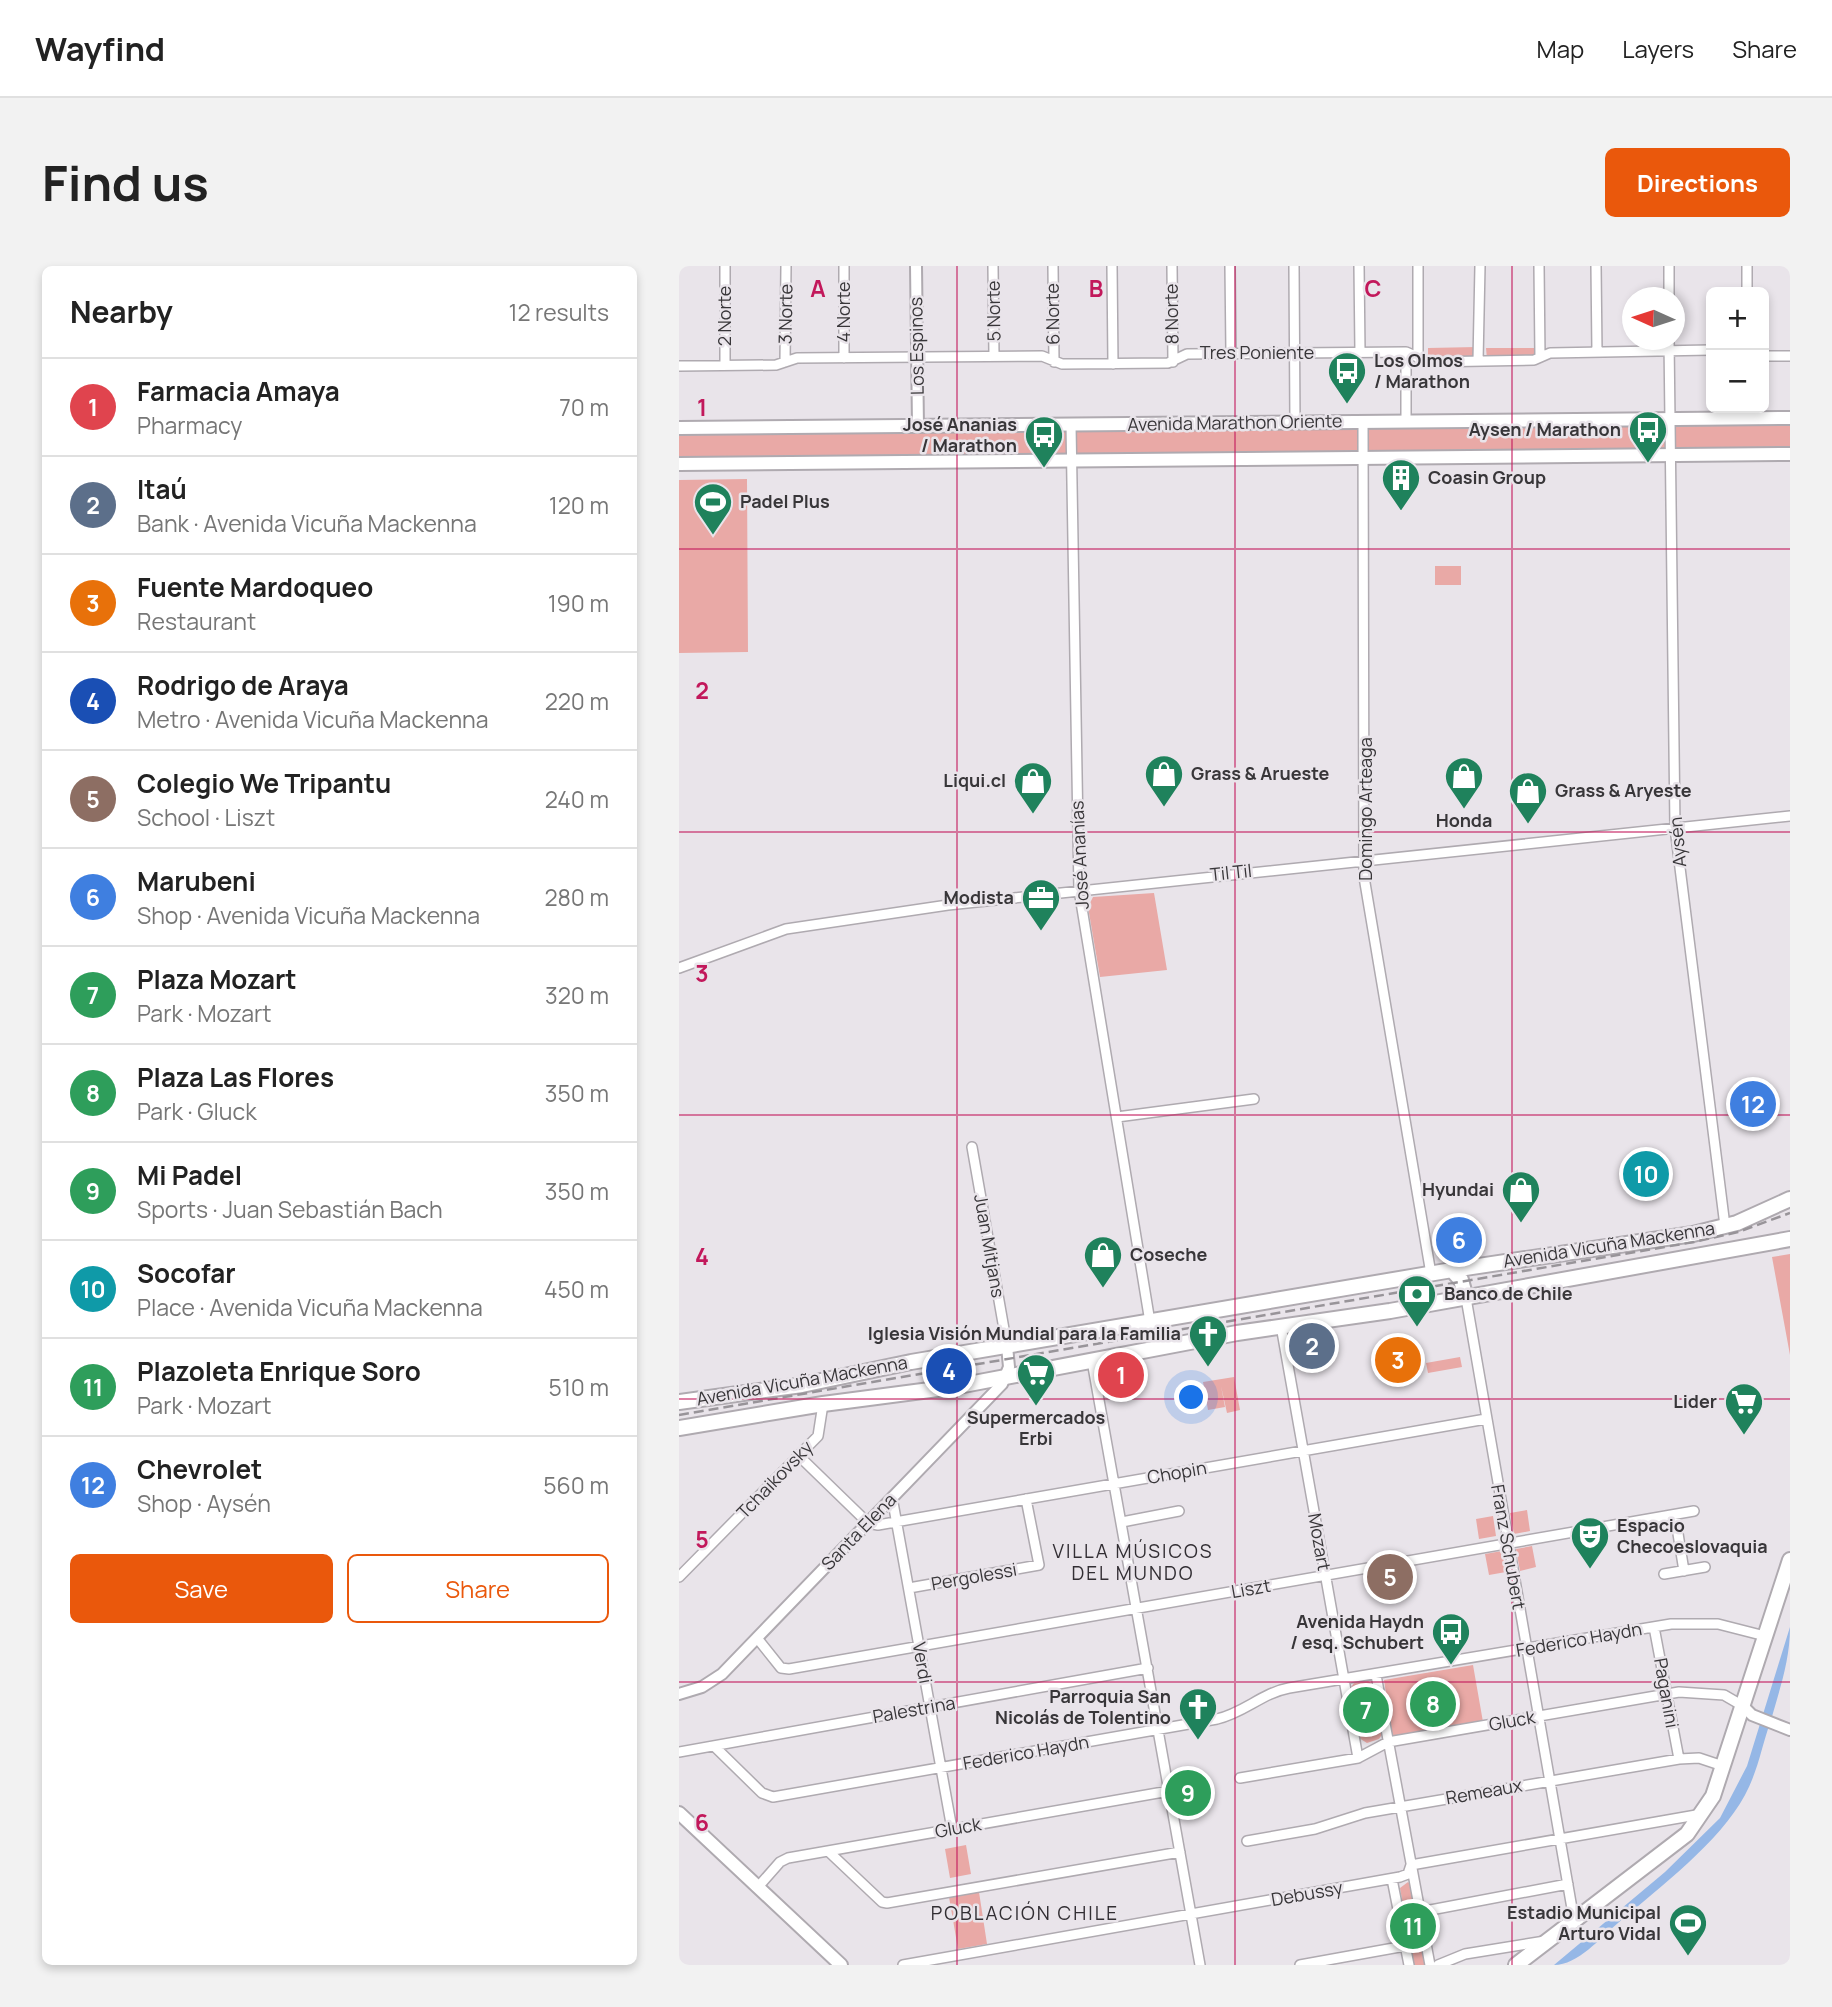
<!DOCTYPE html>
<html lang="en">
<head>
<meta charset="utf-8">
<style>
  :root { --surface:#fff; --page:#f2f2f2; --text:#222; --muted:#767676; --line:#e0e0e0; --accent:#ea580c }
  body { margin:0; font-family:Manrope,sans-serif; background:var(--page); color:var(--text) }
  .controls { position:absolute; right:21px; top:21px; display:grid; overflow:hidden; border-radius:10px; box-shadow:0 4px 10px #0003 }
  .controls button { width:63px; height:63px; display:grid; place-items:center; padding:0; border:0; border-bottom:2px solid var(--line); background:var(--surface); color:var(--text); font:35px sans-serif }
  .compass { position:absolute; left:943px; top:21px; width:63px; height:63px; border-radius:50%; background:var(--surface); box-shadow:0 4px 10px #0003; rotate:273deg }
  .you { position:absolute; left:513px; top:1132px; width:24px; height:24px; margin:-18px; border:5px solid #fff; border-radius:50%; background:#1a73e8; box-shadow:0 0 0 10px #1a73e833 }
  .badge { display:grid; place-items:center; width:46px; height:46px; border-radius:50%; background:var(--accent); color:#fff; font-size:23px; font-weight:700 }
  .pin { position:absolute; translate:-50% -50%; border:4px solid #fff; box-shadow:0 2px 7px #0006 }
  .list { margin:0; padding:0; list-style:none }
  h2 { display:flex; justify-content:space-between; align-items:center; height:91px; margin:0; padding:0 28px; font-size:30px }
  h2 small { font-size:23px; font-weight:400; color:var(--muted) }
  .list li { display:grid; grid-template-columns:46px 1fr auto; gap:21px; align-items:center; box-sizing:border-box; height:98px; padding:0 28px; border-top:2px solid var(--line) }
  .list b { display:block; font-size:26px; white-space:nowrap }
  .list p { margin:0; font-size:23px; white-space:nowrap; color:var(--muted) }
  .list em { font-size:23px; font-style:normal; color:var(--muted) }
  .actions { display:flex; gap:14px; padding:21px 28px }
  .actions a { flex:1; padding:16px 0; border:2px solid var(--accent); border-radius:10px; text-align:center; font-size:24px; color:var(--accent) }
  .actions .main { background:var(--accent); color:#fff }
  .map { position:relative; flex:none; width:1111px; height:1699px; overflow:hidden; border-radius:10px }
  header { display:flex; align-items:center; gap:42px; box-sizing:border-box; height:98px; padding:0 35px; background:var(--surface); border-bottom:2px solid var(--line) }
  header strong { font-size:33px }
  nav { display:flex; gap:38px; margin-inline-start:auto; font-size:24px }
  .intro { display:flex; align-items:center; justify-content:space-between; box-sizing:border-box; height:168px; padding:0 42px }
  h1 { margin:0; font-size:49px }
  .button { padding:18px 32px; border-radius:10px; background:var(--accent); color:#fff; font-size:24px; font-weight:700 }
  main { display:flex; gap:42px; padding:0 42px }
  aside { flex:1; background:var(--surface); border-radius:10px; box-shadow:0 4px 10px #0003 }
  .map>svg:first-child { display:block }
</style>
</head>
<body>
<header>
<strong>Wayfind</strong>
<nav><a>Map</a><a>Layers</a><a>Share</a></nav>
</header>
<div class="intro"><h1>Find us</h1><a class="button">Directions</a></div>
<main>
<aside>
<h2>Nearby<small>12 results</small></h2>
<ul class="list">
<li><span class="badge" style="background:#e0444e">1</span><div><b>Farmacia Amaya</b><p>Pharmacy</p></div><em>70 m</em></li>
<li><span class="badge" style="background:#5c6f8a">2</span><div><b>Itaú</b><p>Bank · Avenida Vicuña Mackenna</p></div><em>120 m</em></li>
<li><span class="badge" style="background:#e8710a">3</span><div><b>Fuente Mardoqueo</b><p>Restaurant</p></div><em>190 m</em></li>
<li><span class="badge" style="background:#1a4fb4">4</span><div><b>Rodrigo de Araya</b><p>Metro · Avenida Vicuña Mackenna</p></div><em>220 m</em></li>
<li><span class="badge" style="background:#8d6e63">5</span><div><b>Colegio We Tripantu</b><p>School · Liszt</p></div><em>240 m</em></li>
<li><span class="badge" style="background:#3f7fe0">6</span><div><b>Marubeni</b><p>Shop · Avenida Vicuña Mackenna</p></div><em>280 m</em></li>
<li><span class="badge" style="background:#2e9e5b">7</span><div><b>Plaza Mozart</b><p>Park · Mozart</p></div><em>320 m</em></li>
<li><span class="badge" style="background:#2e9e5b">8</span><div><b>Plaza Las Flores</b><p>Park · Gluck</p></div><em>350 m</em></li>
<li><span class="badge" style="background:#2e9e5b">9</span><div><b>Mi Padel</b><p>Sports · Juan Sebastián Bach</p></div><em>350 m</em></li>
<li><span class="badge" style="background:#0f9aa8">10</span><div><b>Socofar</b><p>Place · Avenida Vicuña Mackenna</p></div><em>450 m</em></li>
<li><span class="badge" style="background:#2e9e5b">11</span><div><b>Plazoleta Enrique Soro</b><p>Park · Mozart</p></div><em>510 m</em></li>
<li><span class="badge" style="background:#3f7fe0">12</span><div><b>Chevrolet</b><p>Shop · Aysén</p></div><em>560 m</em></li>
</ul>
<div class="actions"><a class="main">Save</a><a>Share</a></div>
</aside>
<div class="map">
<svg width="1111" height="1699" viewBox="0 0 1111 1699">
  <rect width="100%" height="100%" fill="#e9e4ea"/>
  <path fill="#e9a9a6" d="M 798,81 L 798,92 L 749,90 L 749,82 Z
    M 807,82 L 856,82 L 856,90 L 808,93 Z
    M 1111,159 L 1111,186 L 0,195 L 0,168 Z
    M 68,213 L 69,386 L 0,387 L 0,214 Z
    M 782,300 L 782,319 L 756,319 L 756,300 Z
    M 475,627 L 488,704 L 421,711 L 409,641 L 414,631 Z
    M 1111,988 L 1111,1089 L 1093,991 Z
    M 781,1091 L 783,1101 L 749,1107 L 747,1097 Z
    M 555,1111 L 561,1144 L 548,1147 L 542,1120 L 546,1141 L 529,1144 L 524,1116 Z
    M 848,1244 L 851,1265 L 835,1268 L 831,1247 Z
    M 814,1250 L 817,1270 L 800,1273 L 797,1253 Z
    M 853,1280 L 857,1301 L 841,1305 L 837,1283 Z
    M 823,1285 L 827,1306 L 810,1309 L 806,1288 Z
    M 794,1399 L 804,1456 L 717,1471 L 713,1468 L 705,1414 Z
    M 689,1415 L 695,1419 L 704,1467 L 700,1473 L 688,1477 L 680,1472 L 671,1423 L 675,1417 Z
    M 287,1579 L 292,1608 L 271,1612 L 266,1583 Z
    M 729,1616 L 733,1620 L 748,1699 L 734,1699 L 721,1622 Z
    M 300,1626 L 308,1678 L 279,1683 L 270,1631 Z"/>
  <path fill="#95b7e6" d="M 1111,1361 C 1111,1394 1101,1422 1092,1454 C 1083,1479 1079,1505 1066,1529 C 1040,1577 981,1621 939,1657 C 921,1672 899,1699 875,1699 L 986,1606 L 1041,1552 L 1068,1500 Z"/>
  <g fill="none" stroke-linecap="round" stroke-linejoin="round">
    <g stroke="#afaab0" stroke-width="12">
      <path id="minor" d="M 46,0 L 46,99
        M 165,0 L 165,92
        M 314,0 L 315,90
        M 374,0 L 375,96
        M 433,0 L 434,98
        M 493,0 L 494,96
        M 551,0 L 552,87
        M 615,0 L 616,157
        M 680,0 L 681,86
        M 739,0 L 739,92
        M 860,0 L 861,91
        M 917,0 L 918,86
        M 990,0 L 990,32
        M 1068,26 L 1068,0
        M 990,74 L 996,562 L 1046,960
        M 727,86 L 727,156
        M 1085,90 L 1111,90
        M 799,95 L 801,0
        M 106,96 L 107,0
        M 0,100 L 97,99 L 118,92 L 363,90 L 383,98 L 489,97 L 508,88 L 727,86 L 750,96 L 855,94 L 871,87 L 1032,84
        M 684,156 L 685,611 L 752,1008
        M 392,159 L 400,624 L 471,1056
        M 0,702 L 107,663 L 269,639 L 1111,550
        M 438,851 L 575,833
        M 293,881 L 328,1080
        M 787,1032 L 895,1654
        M 602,1060 L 679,1492
        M 413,1095 L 521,1699
        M 120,1190 L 189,1257 L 199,1259 L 807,1153
        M 213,1231 L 273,1563
        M 996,1249 L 1005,1305
        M 443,1256 L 500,1245
        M 985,1308 L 1026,1301
        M 0,1311 L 139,1170 L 144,1138
        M 230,1322 L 360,1299 L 347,1233
        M 975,1361 L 1000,1493
        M 78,1372 L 102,1402 L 110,1403 L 1015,1245
        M 697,1409 L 751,1699
        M 35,1480 L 83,1527 L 94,1531 L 538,1453 C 565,1447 583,1427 610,1422 L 992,1358 L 1039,1358 L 1086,1370
        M 0,1486 L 469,1402
        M 561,1512 L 679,1492 L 709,1476 L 1000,1426 L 1045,1429 L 1064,1440
        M 568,1575 L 636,1563 L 686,1547 L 1000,1493 L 1020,1492 L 1044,1500
        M 149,1585 L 203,1636 L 208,1637 L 501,1586
        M 732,1599 L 1023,1548
        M 713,1613 L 730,1699
        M 79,1621 L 101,1596 L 109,1592 L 490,1525
        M 741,1646 L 889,1618
        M 224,1699 L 721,1611 L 729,1608 L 732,1599
        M 621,1699 L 726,1680
        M 759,1699 L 786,1688 L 866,1675"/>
    </g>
    <g stroke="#afaab0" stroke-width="14">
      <path id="tertiary" d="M 237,0 L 239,160
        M 0,1428 L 23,1421 L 43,1408 L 323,1118 L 330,1101 L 328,1080
        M 1064,1440 L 1073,1449 L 1111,1464"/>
    </g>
    <g stroke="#afaab0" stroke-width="16">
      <path id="secondary" d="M 0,162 L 1111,152
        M 0,198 L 1111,188
        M 0,1547 L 162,1699"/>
    </g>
    <g stroke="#afaab0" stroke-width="18">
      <path id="primary" d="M 773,1004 L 782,1014 L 787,1032
        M 0,1136 L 123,1119 L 232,1096 L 773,1004 L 1014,968 L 1058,957 L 1111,933
        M 0,1162 L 144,1138 L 274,1121 L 558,1067 L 711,1045 L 1111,973
        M 837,1699 L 1008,1568 L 1034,1530 L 1111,1294"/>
    </g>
    <use href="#minor" stroke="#fff" stroke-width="9"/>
    <use href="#tertiary" stroke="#fff" stroke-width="10"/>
    <use href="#secondary" stroke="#fff" stroke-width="12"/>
    <use href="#primary" stroke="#fff" stroke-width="14"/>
    <path stroke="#989499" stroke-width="2.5" stroke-dasharray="10 5" stroke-linecap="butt" d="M 0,1149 L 1015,976 L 1059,966 L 1111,947"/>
  </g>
  <path fill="none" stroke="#c2185b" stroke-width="2" stroke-opacity="0.55" d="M 278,0 L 278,1699M 556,0 L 556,1699M 833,0 L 833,1699M 0,283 L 1111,283M 0,566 L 1111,566M 0,849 L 1111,849M 0,1133 L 1111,1133M 0,1416 L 1111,1416"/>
  <defs>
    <g id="bus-pin" transform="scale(2.0125)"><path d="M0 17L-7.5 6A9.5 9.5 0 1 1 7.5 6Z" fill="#1f825c" stroke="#e9e4ea"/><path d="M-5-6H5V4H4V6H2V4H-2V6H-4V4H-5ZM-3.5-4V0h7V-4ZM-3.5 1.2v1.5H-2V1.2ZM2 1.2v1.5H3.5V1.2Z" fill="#fff"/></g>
    <g id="building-pin" transform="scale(2.0125)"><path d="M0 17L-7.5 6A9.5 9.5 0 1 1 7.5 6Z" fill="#1f825c" stroke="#e9e4ea"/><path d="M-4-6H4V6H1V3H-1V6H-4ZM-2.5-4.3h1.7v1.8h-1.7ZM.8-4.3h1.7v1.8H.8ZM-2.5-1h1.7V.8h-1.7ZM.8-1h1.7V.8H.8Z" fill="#fff"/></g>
    <g id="stadium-pin" transform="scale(2.0125)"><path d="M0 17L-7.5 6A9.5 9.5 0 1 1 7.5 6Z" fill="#1f825c" stroke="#e9e4ea"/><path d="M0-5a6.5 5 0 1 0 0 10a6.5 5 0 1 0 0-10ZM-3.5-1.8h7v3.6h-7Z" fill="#fff"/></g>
    <g id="shop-pin" transform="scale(2.0125)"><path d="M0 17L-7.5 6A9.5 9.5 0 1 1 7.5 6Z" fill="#1f825c" stroke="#e9e4ea"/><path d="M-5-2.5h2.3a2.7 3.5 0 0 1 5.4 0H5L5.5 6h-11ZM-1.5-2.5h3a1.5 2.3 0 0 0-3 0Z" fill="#fff"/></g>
    <g id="office-pin" transform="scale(2.0125)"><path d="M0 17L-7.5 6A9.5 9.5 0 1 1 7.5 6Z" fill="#1f825c" stroke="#e9e4ea"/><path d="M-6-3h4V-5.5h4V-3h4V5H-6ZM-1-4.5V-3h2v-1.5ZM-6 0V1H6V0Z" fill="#fff"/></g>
    <g id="bank-pin" transform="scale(2.0125)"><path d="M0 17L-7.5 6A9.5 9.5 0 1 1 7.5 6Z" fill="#1f825c" stroke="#e9e4ea"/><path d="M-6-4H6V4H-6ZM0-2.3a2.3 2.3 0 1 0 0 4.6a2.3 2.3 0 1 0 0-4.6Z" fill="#fff"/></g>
    <g id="church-pin" transform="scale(2.0125)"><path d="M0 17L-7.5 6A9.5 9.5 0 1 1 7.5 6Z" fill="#1f825c" stroke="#e9e4ea"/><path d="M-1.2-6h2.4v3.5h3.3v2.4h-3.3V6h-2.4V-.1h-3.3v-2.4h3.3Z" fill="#fff"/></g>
    <g id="supermarket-pin" transform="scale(2.0125)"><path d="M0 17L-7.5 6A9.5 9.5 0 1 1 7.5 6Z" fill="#1f825c" stroke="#e9e4ea"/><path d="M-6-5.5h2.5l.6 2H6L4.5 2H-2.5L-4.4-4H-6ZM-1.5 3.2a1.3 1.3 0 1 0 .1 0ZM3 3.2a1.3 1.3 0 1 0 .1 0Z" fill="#fff"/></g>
    <g id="theatre-pin" transform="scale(2.0125)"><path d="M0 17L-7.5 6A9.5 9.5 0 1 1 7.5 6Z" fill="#1f825c" stroke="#e9e4ea"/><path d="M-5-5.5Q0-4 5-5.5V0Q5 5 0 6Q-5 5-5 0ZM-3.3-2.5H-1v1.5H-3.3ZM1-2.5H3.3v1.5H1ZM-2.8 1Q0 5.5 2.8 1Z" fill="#fff"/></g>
  </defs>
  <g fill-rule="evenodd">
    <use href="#bus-pin" x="668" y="105"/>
    <use href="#bus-pin" x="969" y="164"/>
    <use href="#bus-pin" x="365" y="169"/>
    <use href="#building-pin" x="722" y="212"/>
    <use href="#stadium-pin" x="34" y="236"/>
    <use href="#shop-pin" x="485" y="508"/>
    <use href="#shop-pin" x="785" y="510"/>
    <use href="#shop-pin" x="354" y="515"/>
    <use href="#shop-pin" x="849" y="525"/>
    <use href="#office-pin" x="362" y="632"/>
    <use href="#shop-pin" x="842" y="924"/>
    <use href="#shop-pin" x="424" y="989"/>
    <use href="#bank-pin" x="738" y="1028"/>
    <use href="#church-pin" x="529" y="1068"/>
    <use href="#supermarket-pin" x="357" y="1107"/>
    <use href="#supermarket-pin" x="1065" y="1136"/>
    <use href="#theatre-pin" x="911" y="1270"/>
    <use href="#bus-pin" x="772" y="1366"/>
    <use href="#church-pin" x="519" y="1441"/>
    <use href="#stadium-pin" x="1009" y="1657"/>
  </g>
  <g text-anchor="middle" stroke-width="5" stroke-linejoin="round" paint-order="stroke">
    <g font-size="18" fill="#383639" stroke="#e9e4ea">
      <text transform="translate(315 45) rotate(-91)" y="6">5 Norte</text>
      <text transform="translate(165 46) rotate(-90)" y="6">4 Norte</text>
      <text transform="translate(107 48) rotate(-89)" y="6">3 Norte</text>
      <text transform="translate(374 48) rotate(-91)" y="6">6 Norte</text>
      <text transform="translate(493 48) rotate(-91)" y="6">8 Norte</text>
      <text transform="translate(46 50) rotate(-90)" y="6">2 Norte</text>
      <text transform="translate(238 80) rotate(-91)" y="6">Los Espinos</text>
      <text x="578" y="93">Tres Poniente</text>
      <text transform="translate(556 157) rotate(-1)" y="6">Avenida Marathon Oriente</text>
      <text transform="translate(687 543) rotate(-90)" y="6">Domingo Arteaga</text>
      <text transform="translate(999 576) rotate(-95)" y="6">Aysén</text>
      <text transform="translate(401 589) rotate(-93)" y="6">José Ananías</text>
      <text transform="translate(552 607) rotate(-6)" y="6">Til Til</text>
      <text transform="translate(930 979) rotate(-9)" y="6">Avenida Vicuña Mackenna</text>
      <text transform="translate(310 980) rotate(80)" y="6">Juan Mitjans</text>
      <text transform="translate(123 1115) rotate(-10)" y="6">Avenida Vicuña Mackenna</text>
      <text transform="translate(498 1207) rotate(-10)" y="6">Chopin</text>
      <text transform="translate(96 1214) rotate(-46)" y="6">Tchaikovsky</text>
      <text transform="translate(180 1266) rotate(-46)" y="6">Santa Elena</text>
      <text transform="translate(640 1276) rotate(80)" y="6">Mozart</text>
      <text transform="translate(829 1281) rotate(80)" y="6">Franz Schubert</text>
      <text transform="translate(295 1311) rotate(-10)" y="6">Pergolessi</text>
      <text transform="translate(572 1323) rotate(-10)" y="6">Liszt</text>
      <text transform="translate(900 1374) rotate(-10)" y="6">Federico Haydn</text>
      <text transform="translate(243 1397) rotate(80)" y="6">Verdi</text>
      <text transform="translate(987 1427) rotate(80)" y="6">Paganini</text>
      <text transform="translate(235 1444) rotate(-10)" y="6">Palestrina</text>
      <text transform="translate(833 1455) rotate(-10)" y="6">Gluck</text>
      <text transform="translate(347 1487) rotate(-10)" y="6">Federico Haydn</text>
      <text transform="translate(805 1526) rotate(-10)" y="6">Remeaux</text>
      <text transform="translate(279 1562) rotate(-10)" y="6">Gluck</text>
      <text transform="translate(628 1628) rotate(-10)" y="6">Debussy</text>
    </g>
    <g font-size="18" font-weight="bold" fill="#383639" stroke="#e9e4ea" text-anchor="end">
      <text x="695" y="101" text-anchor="start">Los Olmos<tspan x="695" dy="21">/ Marathon</tspan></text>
      <text x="338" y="165">José Ananias<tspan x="338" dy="21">/ Marathon</tspan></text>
      <text x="942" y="170">Aysen / Marathon</text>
      <text x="749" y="218" text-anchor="start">Coasin Group</text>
      <text x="61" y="242" text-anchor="start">Padel Plus</text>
      <text x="512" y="514" text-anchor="start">Grass &amp; Arueste</text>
      <text x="327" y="521">Liqui.cl</text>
      <text x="876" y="531" text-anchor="start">Grass &amp; Aryeste</text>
      <text x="785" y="561" text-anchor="middle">Honda</text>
      <text x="335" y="638">Modista</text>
      <text x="815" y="930">Hyundai</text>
      <text x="451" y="995" text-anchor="start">Coseche</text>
      <text x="765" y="1034" text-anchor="start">Banco de Chile</text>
      <text x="502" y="1074">Iglesia Visión Mundial para la Familia</text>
      <text x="1038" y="1142">Lider</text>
      <text x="357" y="1158" text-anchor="middle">Supermercados<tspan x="357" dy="21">Erbi</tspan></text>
      <text x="938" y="1266" text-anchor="start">Espacio<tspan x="938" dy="21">Checoeslovaquia</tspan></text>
      <text x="745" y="1362">Avenida Haydn<tspan x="745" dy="21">/ esq. Schubert</tspan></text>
      <text x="492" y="1437">Parroquia San<tspan x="492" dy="21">Nicolás de Tolentino</tspan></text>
      <text x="982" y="1653">Estadio Municipal<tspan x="982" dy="21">Arturo Vidal</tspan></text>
    </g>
    <g font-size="19" letter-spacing="2" fill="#322e33" stroke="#e9e4ea">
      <text x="454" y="1292">VILLA MÚSICOS<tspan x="454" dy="22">DEL MUNDO</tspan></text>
      <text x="346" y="1654">POBLACIÓN CHILE</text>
    </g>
  </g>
  <g font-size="23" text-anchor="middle" font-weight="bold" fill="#c2185b" stroke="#e9e4ea" stroke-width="5" stroke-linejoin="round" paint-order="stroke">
    <text x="139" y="31">A</text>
    <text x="417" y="31">B</text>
    <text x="694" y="31">C</text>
    <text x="23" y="150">1</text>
    <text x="23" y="433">2</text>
    <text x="23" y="716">3</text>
    <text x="23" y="999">4</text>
    <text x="23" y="1282">5</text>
    <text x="23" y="1565">6</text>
  </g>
</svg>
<div class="controls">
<button>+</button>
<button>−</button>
</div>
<svg class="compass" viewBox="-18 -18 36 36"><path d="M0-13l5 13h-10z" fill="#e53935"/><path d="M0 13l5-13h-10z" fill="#767676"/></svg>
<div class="you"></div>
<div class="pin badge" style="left:442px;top:1109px;background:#e0444e">1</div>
<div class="pin badge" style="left:633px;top:1080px;background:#5c6f8a">2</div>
<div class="pin badge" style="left:719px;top:1094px;background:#e8710a">3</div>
<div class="pin badge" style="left:270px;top:1105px;background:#1a4fb4">4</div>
<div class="pin badge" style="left:711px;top:1311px;background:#8d6e63">5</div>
<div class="pin badge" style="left:780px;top:974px;background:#3f7fe0">6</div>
<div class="pin badge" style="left:687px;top:1444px;background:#2e9e5b">7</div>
<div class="pin badge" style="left:754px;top:1438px;background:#2e9e5b">8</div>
<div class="pin badge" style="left:509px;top:1527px;background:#2e9e5b">9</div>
<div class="pin badge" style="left:967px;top:908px;background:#0f9aa8">10</div>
<div class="pin badge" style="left:734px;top:1660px;background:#2e9e5b">11</div>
<div class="pin badge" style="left:1074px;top:838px;background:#3f7fe0">12</div>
</div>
</main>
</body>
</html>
